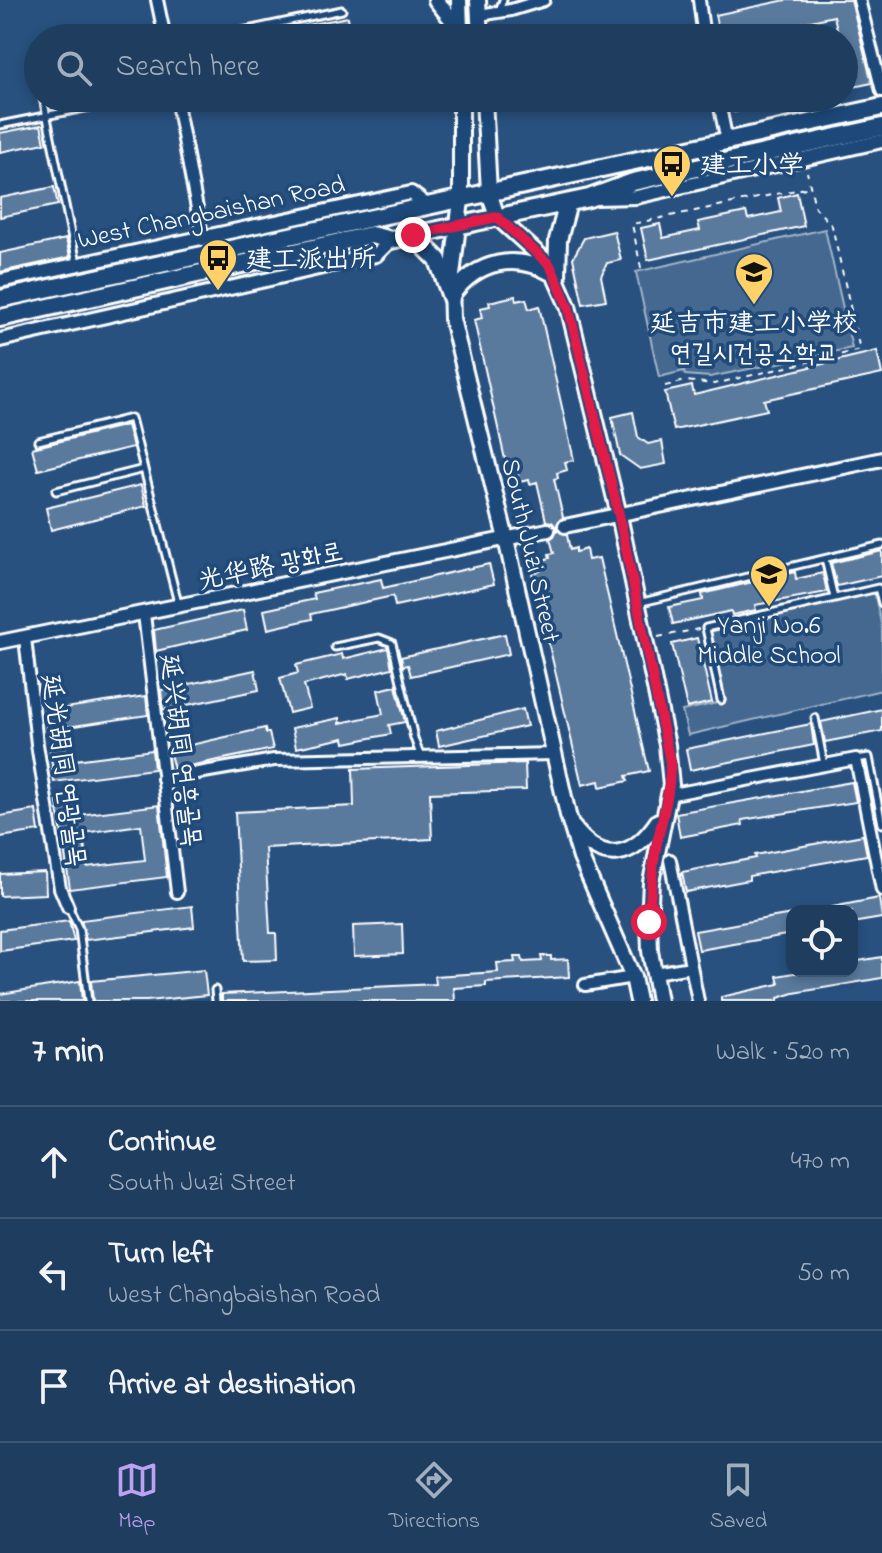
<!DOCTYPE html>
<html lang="en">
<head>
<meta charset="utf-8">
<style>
  :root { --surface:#1e3d5f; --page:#264465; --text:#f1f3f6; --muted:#a1aebd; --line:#3c5674; --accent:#bca0f2 }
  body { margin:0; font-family:"Indie Flower","LXGW WenKai TC","Poor Story",sans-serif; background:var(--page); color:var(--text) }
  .controls { position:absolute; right:24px; bottom:24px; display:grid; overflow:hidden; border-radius:16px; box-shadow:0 4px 12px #0003 }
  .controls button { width:72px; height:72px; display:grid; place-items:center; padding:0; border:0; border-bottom:2px solid var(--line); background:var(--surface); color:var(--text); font:40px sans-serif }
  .stop { position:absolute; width:24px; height:24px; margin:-18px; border:6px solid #e11d48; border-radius:50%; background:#fff }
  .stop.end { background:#e11d48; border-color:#fff; box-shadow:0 2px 8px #0008 }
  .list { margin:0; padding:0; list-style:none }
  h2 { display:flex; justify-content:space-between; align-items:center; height:104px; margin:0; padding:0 32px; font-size:34px }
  h2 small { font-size:26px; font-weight:400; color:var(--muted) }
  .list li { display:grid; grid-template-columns:52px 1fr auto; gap:24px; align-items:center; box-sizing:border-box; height:112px; padding:0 32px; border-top:2px solid var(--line) }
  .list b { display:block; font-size:30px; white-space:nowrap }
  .list p { margin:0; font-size:26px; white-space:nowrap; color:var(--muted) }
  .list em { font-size:26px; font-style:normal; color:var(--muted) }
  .icon { flex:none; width:44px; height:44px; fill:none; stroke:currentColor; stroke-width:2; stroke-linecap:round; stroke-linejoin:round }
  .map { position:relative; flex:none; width:882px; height:1001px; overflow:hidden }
  .search { position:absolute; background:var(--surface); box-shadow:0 4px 12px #0003; left:24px; right:24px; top:24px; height:88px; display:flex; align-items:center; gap:20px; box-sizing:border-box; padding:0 28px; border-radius:44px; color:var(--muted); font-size:30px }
  .sheet { height:440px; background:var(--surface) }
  nav { display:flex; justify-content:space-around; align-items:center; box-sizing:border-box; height:112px; border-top:2px solid var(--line); background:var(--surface); font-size:22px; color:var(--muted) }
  nav a { display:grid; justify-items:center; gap:4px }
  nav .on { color:var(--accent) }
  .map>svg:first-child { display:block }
</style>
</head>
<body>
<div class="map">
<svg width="882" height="1001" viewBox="0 0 882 1001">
  <rect width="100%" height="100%" fill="#28517f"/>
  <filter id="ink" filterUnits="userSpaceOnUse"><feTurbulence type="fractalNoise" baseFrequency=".0125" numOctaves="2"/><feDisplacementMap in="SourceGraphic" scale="16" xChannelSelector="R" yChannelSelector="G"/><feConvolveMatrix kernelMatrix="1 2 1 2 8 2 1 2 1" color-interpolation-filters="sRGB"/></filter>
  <g filter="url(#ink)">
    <path fill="#446890" stroke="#a2b4c8" stroke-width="2" d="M 825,229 L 852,348 L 710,377 L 685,375 L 684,371 L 659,377 L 636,272 Z
      M 874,591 L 882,628 L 882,690 L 688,735 L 682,711 L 726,701 L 709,629 Z"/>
    <path fill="#5a7a9d" stroke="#fff" stroke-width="2" fill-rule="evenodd" d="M 786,0 L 851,0 L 872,83 L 844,89 L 844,38 L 839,38 L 834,16 L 733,38 L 720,38 L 715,15 Z
      M 348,17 L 352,38 L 261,38 L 261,34 Z
      M 731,98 L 782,98 L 783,102 L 734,112 Z
      M 41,125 L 45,143 L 0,152 L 0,133 Z
      M 54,187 L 58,205 L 0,217 L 0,198 Z
      M 797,193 L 804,226 L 648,260 L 641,228 L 660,224 L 663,238 L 700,230 L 698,222 L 746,212 L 748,219 L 781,212 L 778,198 Z
      M 614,231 L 621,260 L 607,263 L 601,276 L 606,300 L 583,304 L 573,258 L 584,238 Z
      M 66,239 L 70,257 L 0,272 L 0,253 Z
      M 515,296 L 516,301 L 526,299 L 529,309 L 539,306 L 574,460 L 565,462 L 567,470 L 557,473 L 558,478 L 554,479 L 563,517 L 556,527 L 552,522 L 546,521 L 537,482 L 530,484 L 529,480 L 519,482 L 517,471 L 508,473 L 474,320 L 482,318 L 480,308 L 490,306 L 489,302 Z
      M 877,351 L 882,374 L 764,400 L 767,410 L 674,430 L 665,392 L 692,386 L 694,395 Z
      M 633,412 L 638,437 L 648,444 L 662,441 L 666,464 L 640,469 L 620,455 L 612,417 Z
      M 127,425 L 133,447 L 38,470 L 32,448 Z
      M 141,485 L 146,506 L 51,530 L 46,508 Z
      M 557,529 L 567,535 L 570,550 L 576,548 L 576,552 L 586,549 L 588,560 L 599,558 L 649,771 L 626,776 L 628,781 L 600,787 L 599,781 L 582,785 L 532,573 L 540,571 L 538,561 L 550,558 L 549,554 L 554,553 L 550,539 L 554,536 Z
      M 882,551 L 882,576 L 837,586 L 831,563 Z
      M 489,564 L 494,584 L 395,606 L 393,596 L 311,614 L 312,619 L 268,629 L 264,610 L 315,599 L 313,593 L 381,579 L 383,588 Z
      M 795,572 L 796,579 L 823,573 L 827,592 L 755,605 L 756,610 L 732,615 L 731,611 L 673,624 L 669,607 L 703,600 L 702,594 Z
      M 243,610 L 247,630 L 156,651 L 154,630 Z
      M 505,634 L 509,654 L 411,676 L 408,665 L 403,666 L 401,657 Z
      M 697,638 L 712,702 L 687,708 L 672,644 Z
      M 388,648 L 392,668 L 348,679 L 347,674 L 304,685 L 310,708 L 289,713 L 280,678 L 298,673 L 296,665 L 342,654 L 343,659 Z
      M 255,670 L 259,690 L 163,710 L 161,690 Z
      M 396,686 L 405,722 L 389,725 L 391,734 L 345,743 L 344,738 L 296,748 L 292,728 L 340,718 L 340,723 L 383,714 L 378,690 Z
      M 146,696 L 148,715 L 47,730 L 45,711 Z
      M 523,709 L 527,726 L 439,746 L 436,731 Z
      M 882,709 L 882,731 L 825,742 L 821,722 Z
      M 811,724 L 814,745 L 690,770 L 686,749 Z
      M 265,728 L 266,733 L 269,733 L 273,749 L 174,769 L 169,750 Z
      M 66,747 L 67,761 L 152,750 L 154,769 L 54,782 L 50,749 Z
      M 525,763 L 526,790 L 430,793 L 432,839 L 265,848 L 270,933 L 276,933 L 277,960 L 243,961 L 235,812 L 354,806 L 353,769 Z
      M 852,782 L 856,802 L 742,820 L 743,825 L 680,837 L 676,813 Z
      M 77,800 L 79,815 L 159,805 L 167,877 L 70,889 L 57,802 ZM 141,825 L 145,860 L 87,867 L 83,833 Z
      M 36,810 L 39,831 L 0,837 L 0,816 Z
      M 863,835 L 867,855 L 749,876 L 749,880 L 686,892 L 682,872 L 756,858 L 755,855 Z
      M 45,872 L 46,894 L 0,896 L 0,874 Z
      M 879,898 L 882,918 L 852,923 L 852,911 L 832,911 L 832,907 Z
      M 192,906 L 194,927 L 86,940 L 81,920 Z
      M 792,914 L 792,934 L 699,950 L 695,931 Z
      M 69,921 L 74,941 L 0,951 L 0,930 Z
      M 402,924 L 403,954 L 354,956 L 353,926 Z
      M 541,956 L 551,956 L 551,960 L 568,959 L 569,977 L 486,982 L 486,986 L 454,988 L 455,1001 L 222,1001 L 222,994 L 436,984 L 435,976 L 498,972 L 497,963 L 515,962 L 514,957 L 522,957 L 523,962 L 542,961 Z
      M 882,957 L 882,978 L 794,993 L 778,998 L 778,1001 L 721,1001 L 721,997 L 779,984 L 777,976 L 806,971 L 852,971 L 852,962 Z
      M 204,970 L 207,995 L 147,1001 L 93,1001 L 91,981 Z
      M 80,981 L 82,1001 L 0,1001 L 0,994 Z"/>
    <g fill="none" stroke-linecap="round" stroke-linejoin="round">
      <g stroke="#fff" stroke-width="11">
        <path id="service" d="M 499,11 L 503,0
          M 209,38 L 342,10
          M 43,98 L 77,263
          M 0,125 L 134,98
          M 38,441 L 131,418 L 178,603
          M 56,491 L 144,469
          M 825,559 L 834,598
          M 638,603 L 882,545
          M 335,647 L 379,638 L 392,643 L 414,738 L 420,755
          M 721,700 L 706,628 L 878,588 L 882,603
          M 815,718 L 824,764
          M 856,759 L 869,757 L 882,824
          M 69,908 L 79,929 L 88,1001
          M 215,990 L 216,1001"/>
      </g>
      <g stroke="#fff" stroke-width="16">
        <path id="minor" d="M 157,0 L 165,38
          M 699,0 L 704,38
          M 859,0 L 882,91
          M 479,15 L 511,10 L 544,0
          M 176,98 L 203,240
          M 718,98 L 727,141
          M 144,614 L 177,892
          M 25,638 L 37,744 L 60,888 L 68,907
          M 163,779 L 274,760 L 553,754
          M 668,795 L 856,759 L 882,890
          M 670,860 L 698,1001
          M 654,973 L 691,967
          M 585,985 L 633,977"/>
      </g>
      <g stroke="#fff" stroke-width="18">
        <path id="tertiary" d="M 596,198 L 636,197 L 882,141
          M 0,281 L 411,193 L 428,206
          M 0,340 L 376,255 L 391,240
          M 565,526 L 882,459
          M 0,642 L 548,530"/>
      </g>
      <g stroke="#fff" stroke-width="20">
        <path id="secondary" d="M 436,0 L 460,30
          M 459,0 L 460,30
          M 478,0 L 480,38
          M 461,98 L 461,200 L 451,284 L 452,319 L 506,539 L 568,815 L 581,858 L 633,977 L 638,1001
          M 484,98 L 489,192 L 497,217 L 550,265 L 568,306 L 619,515 L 667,745 L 671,785 L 651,882 L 649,922 L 650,951 L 659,1001
          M 452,295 C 477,261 515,252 553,274
          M 573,827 C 603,866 633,858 658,821"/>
      </g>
      <g stroke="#fff" stroke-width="22">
        <path id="primary" d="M 413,235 L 438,260 L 451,297
          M 557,277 L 558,240 L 568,203
          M 0,299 L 882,107
          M 0,318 L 371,235 L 391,240 L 589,198 L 633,182 L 882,127"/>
      </g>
      <path stroke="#fff" stroke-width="2" stroke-dasharray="6 6" stroke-linecap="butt" d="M 641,268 L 632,224 L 810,187
        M 665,386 L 686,381 L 714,384 L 860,350 L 832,226 L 815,207 L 807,172
        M 658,637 L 699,629"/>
      <use href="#service" stroke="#1f4a7a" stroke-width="5"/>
      <use href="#minor" stroke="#1f4a7a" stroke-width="10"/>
      <use href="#tertiary" stroke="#1f4a7a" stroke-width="12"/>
      <use href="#secondary" stroke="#1f4a7a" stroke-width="14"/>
      <use href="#primary" stroke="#1f4a7a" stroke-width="16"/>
    </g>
  </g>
  <g fill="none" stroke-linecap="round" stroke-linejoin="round" filter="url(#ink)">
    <path stroke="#e11d48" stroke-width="10" d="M 413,235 L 497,217 L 550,265 L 568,306 L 619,515 L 670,762 C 671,792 662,818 656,848 C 652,873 650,897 649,922"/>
  </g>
  <defs>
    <g id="bus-pin" transform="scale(2)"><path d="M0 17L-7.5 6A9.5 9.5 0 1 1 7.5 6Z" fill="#ffd166" stroke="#1f4a7a"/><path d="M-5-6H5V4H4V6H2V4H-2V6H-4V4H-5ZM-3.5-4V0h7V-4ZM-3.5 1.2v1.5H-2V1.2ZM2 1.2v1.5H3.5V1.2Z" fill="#111"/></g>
    <g id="school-pin" transform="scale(2)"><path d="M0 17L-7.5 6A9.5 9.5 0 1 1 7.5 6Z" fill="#ffd166" stroke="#1f4a7a"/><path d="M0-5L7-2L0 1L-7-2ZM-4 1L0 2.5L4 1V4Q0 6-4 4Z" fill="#111"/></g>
  </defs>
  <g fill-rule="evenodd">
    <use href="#bus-pin" x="672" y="164"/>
    <use href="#bus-pin" x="218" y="258"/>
    <use href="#school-pin" x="754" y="272"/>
    <use href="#school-pin" x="769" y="574"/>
  </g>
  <g text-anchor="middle" stroke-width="7" stroke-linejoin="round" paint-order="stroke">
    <g font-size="26" fill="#fff" stroke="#1f4a7a" text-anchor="start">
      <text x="700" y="173">建工小学</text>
      <text x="246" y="267">建工派出所</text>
      <text x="754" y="331" text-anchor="middle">延吉市建工小学校<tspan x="754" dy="30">연길시건공소학교</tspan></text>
      <text x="769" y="633" text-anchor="middle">Yanji No.6<tspan x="769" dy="30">Middle School</tspan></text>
    </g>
    <g font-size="26" fill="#fff" stroke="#1f4a7a">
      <text transform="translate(211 211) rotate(-12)" y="9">West Changbaishan Road</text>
      <text transform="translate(532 550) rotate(77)" y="9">South Juzi Street</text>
      <text transform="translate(270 565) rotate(-12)" y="9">光华路 광화로</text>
      <text transform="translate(182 750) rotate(83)" y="9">延兴胡同 연흥골목</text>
      <text transform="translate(65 770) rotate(82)" y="9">延光胡同 연광골목</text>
    </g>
  </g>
</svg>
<div class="controls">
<button><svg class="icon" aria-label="locate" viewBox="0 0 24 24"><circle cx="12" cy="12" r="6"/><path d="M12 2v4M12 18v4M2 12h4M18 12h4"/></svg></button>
</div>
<div class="stop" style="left:649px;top:922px"></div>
<div class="stop end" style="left:413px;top:235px"></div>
<div class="search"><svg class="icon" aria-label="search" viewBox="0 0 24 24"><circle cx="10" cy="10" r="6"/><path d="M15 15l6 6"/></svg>Search here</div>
</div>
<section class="sheet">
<h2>7 min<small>Walk · 520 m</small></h2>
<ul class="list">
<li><svg class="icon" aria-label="ahead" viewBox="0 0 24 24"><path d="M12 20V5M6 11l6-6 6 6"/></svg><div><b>Continue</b><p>South Juzi Street</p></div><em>470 m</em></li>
<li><svg class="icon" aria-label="left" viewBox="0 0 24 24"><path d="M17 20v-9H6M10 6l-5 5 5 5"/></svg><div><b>Turn left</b><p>West Changbaishan Road</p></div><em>50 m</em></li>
<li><svg class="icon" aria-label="arrive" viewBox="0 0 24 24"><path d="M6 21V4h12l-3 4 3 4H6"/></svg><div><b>Arrive at destination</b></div></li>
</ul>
</section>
<nav>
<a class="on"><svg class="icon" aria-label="map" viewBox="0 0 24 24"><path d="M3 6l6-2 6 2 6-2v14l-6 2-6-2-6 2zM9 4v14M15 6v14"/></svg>Map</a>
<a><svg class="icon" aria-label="directions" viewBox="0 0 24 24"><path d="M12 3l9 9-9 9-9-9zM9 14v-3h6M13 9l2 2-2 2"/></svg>Directions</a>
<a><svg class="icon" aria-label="saved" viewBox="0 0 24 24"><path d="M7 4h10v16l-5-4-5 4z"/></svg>Saved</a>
</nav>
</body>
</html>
